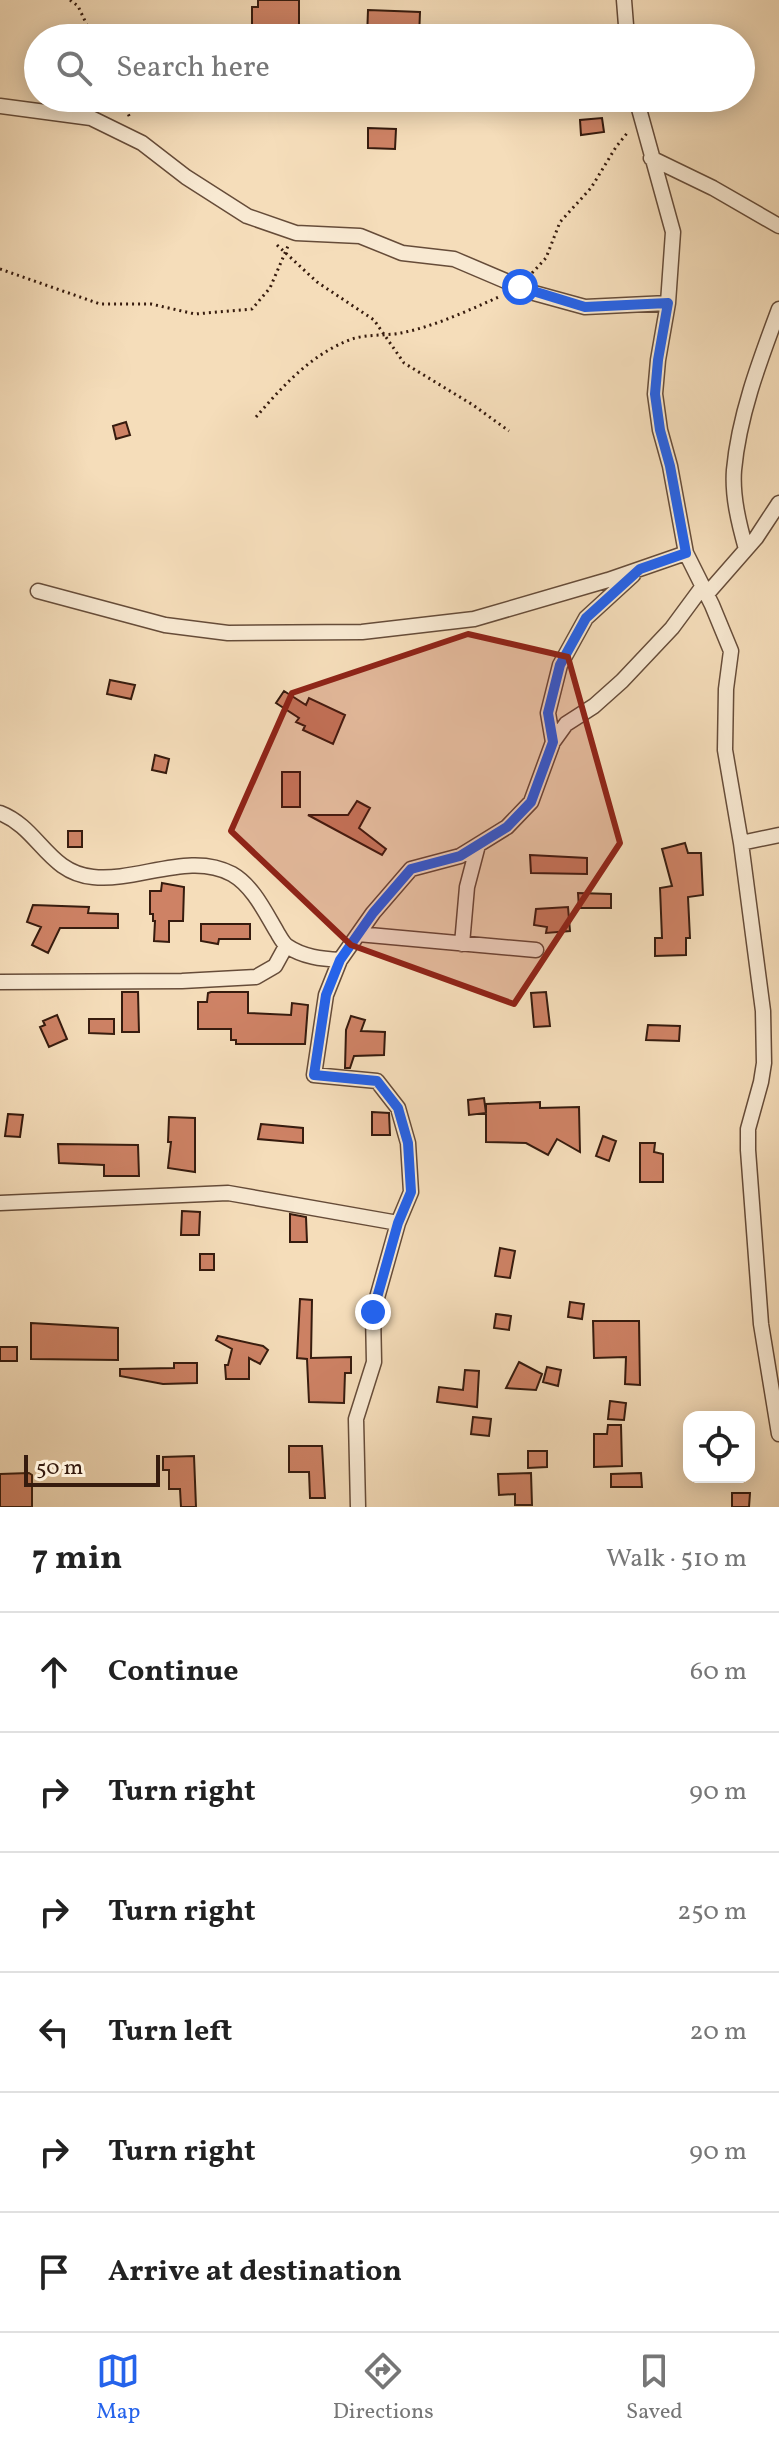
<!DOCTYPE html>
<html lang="en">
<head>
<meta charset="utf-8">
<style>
  :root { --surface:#fff; --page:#f6f6f6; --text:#222; --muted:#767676; --line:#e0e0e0; --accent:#2563eb }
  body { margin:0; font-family:Vollkorn,serif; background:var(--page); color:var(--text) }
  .controls { position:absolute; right:24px; bottom:24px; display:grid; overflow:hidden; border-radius:16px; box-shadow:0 4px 20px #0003 }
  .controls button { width:72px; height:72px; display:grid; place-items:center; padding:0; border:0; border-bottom:2px solid var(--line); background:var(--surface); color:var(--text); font:40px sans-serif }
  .scale { position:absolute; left:24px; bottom:20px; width:136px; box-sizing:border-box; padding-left:8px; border:4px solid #361b0e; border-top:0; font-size:22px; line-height:28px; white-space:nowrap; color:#361b0e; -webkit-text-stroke:6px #f8e9d2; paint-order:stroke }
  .stop { position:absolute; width:24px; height:24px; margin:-18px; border:6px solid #2563eb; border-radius:50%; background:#fff }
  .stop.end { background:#2563eb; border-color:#fff; box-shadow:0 2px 8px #0008 }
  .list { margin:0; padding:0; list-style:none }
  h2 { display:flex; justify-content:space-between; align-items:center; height:104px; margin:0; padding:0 32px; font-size:34px }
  h2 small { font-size:26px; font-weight:400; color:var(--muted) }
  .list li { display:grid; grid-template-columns:52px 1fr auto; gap:24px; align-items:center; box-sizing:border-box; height:120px; padding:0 32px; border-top:2px solid var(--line) }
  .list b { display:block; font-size:30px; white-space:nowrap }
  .list em { font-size:26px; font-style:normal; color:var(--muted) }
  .icon { flex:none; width:44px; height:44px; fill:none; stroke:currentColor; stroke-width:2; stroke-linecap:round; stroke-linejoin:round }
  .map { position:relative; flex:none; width:779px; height:1507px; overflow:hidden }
  .search { position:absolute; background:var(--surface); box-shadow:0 4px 20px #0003; left:24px; right:24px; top:24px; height:88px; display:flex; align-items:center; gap:20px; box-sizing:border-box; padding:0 28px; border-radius:44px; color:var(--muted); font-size:30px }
  .sheet { height:824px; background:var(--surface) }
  nav { display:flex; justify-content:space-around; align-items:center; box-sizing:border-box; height:112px; border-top:2px solid var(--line); background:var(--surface); font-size:22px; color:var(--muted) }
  nav a { display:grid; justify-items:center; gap:4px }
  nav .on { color:var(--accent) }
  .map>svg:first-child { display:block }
</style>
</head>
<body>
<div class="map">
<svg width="779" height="1507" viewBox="0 0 779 1507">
  <rect width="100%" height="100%" fill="#f5ddba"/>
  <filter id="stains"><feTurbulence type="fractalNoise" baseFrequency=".0025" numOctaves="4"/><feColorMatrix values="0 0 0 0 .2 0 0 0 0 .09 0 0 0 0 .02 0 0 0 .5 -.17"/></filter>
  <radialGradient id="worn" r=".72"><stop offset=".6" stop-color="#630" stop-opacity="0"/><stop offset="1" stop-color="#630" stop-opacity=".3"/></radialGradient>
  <path fill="#ce8265" stroke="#361b0e" stroke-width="2" d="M 258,0 L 299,0 L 299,34 L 252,34 L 252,7 L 258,7 Z
    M 368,10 L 420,12 L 419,38 L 367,38 Z
    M 602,118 L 604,132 L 581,135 L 580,120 Z
    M 368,128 L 396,129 L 395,149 L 368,148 Z
    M 126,422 L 130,435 L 116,439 L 113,426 Z
    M 110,680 L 135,685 L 131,699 L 107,694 Z
    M 284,691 L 306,705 L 309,698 L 345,715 L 333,744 L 303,730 L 305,726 L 296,722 L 299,718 L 276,703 Z
    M 155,755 L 169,759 L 166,773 L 152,770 Z
    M 282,772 L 300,772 L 300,807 L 282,807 Z
    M 357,801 L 370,808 L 359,828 L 386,849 L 382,855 L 308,815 L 348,815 Z
    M 68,831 L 82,831 L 82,847 L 68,847 Z
    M 685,843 L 688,853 L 701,853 L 703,895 L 688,897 L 690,938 L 686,938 L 686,955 L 655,956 L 655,938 L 662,938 L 660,888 L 672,886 L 662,849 Z
    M 530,855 L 587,858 L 587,874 L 531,873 Z
    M 162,883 L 184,887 L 183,921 L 169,921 L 169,942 L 154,941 L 155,921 L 153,921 L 153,914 L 150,914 L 150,891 L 161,891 Z
    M 578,893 L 611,894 L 611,908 L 579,908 Z
    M 33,905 L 89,907 L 88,913 L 118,914 L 118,928 L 60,928 L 48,953 L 32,945 L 41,927 L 27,922 Z
    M 568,907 L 570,931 L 546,933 L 547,927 L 534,925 L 536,909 Z
    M 201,924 L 250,924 L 250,939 L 219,939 L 218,944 L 201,941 Z
    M 122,992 L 138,992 L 139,1032 L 122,1032 Z
    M 211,992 L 248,992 L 248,1013 L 291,1015 L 292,1003 L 308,1005 L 305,1044 L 236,1044 L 236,1040 L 231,1040 L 231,1029 L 198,1029 L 198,1002 L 207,1002 L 208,993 Z
    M 546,992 L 550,1026 L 534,1027 L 531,993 Z
    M 57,1015 L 67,1039 L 49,1047 L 40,1027 L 45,1025 L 43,1021 Z
    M 351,1016 L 365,1020 L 361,1031 L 385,1032 L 384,1055 L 354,1056 L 350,1068 L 345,1068 L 346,1030 Z
    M 89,1019 L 114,1019 L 114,1034 L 89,1033 Z
    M 648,1025 L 680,1026 L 679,1041 L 646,1040 Z
    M 484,1098 L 486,1113 L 469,1115 L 468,1100 Z
    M 540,1102 L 540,1108 L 579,1107 L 580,1152 L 557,1139 L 548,1155 L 526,1143 L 486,1142 L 486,1104 Z
    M 372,1112 L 389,1113 L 390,1135 L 372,1135 Z
    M 8,1114 L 23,1115 L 20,1137 L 5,1136 Z
    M 169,1117 L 195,1118 L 195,1172 L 168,1168 L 171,1142 L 168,1142 Z
    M 261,1124 L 303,1128 L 303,1143 L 258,1139 Z
    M 603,1136 L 616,1141 L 609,1161 L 596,1156 Z
    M 640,1143 L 655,1143 L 654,1152 L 663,1154 L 663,1182 L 640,1182 Z
    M 58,1144 L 138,1145 L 139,1176 L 104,1176 L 104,1165 L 59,1163 Z
    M 182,1211 L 200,1212 L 199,1235 L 181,1235 Z
    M 290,1214 L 306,1217 L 307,1242 L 290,1242 Z
    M 500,1248 L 515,1251 L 510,1278 L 495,1276 Z
    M 200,1254 L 214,1254 L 214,1270 L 200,1270 Z
    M 300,1299 L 312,1300 L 311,1358 L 351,1357 L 351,1373 L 345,1373 L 344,1403 L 309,1402 L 307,1359 L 297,1358 Z
    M 570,1302 L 584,1304 L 582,1319 L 568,1317 Z
    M 496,1314 L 511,1316 L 509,1330 L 494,1328 Z
    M 593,1321 L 639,1321 L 640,1385 L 625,1384 L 626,1357 L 594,1358 Z
    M 31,1323 L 118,1328 L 118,1360 L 31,1359 Z
    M 218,1336 L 263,1346 L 268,1350 L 260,1364 L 249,1358 L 249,1379 L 226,1379 L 225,1365 L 228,1365 L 232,1349 L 216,1340 Z
    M 0,1347 L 17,1347 L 17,1361 L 0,1361 Z
    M 519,1362 L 542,1374 L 536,1390 L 506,1388 Z
    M 174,1363 L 197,1363 L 197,1383 L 163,1384 L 120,1376 L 120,1369 L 174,1368 Z
    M 547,1367 L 561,1370 L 558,1386 L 543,1382 Z
    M 465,1370 L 479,1371 L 477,1407 L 437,1402 L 439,1387 L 463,1390 Z
    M 610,1401 L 626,1403 L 624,1420 L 608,1419 Z
    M 473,1417 L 491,1419 L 489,1436 L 471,1434 Z
    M 608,1425 L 621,1425 L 622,1466 L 594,1467 L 594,1434 L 607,1434 Z
    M 289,1446 L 322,1446 L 325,1498 L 310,1498 L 309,1472 L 289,1472 Z
    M 528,1451 L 547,1451 L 547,1467 L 528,1468 Z
    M 194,1456 L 196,1507 L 181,1507 L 180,1489 L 169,1489 L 169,1470 L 163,1470 L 163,1457 Z
    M 29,1473 L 32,1475 L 32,1507 L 0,1507 L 0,1474 Z
    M 531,1473 L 532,1505 L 515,1505 L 515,1494 L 499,1495 L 498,1474 Z
    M 641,1473 L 642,1487 L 611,1487 L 611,1474 Z
    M 732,1493 L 750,1493 L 749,1507 L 732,1507 Z"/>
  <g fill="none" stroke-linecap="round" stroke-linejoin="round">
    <g stroke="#664c39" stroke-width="17">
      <path id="street" d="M 624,0 L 627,38
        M 636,98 L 673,232 L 668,303 L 658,360 L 655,394 L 660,430 L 670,466 L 686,553 L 712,605 L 731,651 L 726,689 L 725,750 L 741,843 L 763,1011 L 764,1063 L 761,1082 L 748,1129 L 748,1150 L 761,1324 L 779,1434
        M 0,106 L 91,118 L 142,143 L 186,177 L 247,216 L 296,233 L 360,236 L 402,253 L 454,259 L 534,293 L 585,307 L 668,303
        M 651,158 L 713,188 L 779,226
        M 746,549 C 739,524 732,496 734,470 C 739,415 760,360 779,309
        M 38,591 L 165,625 L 228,633 L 362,632 L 474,619 L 608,580 L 686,553
        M 707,594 L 756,538 L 779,503
        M 553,742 L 548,713 L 560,665 L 586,618 L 633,575
        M 0,813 C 39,828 48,873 93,877 C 138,882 190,851 232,874 C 253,886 265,912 277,932 C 280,937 283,943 287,946 C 303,957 322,959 340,960
        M 741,843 L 779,835
        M 358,934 L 536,950
        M 462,944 L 467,887 L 478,845
        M 0,982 L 182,981 L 256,977 L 275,966 L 286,946
        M 0,1203 L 228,1193 L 398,1223
        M 358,1507 L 356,1419 L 374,1362 L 373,1312 L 398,1223 L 411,1192 L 408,1143 L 398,1108 L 377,1081 L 314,1075 L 326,995 L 340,960 L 373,913 L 411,869 L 460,856 L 507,827 L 531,802 L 553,742 L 566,724 L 594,706 L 622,681 L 672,628 L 703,586"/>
    </g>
    <path stroke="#361b0e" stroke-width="3" stroke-dasharray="2 4" stroke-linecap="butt" d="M 70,0 L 78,6 L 93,38
      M 121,98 L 130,118
      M 277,245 L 317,282 L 374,320 L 404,363 L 473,405 L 509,431
      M 0,269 L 100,304 L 151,304 L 195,314 L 252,309 L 270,288 L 288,246
      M 532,273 L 546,258 L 560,222 L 591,188 L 616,147 L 628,132
      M 256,417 C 283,386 311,354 352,339 C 367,334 385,336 401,333 C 436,326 469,310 501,296"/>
    <use href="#street" stroke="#f8e9d2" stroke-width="14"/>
  </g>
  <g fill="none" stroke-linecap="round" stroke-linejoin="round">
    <path stroke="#2563eb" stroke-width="10" d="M 373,1312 L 398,1223 L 411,1192 L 408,1143 L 398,1108 L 377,1081 L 314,1075 L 326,995 L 340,960 L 373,913 L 411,869 L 460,856 L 507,827 L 531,802 L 553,742 L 548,713 L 560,665 L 586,618 L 640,569 L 686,553 L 670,466 L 660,430 L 655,394 L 658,360 L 668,303 L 585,307 L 520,287"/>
  </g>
  <path fill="#8f2418" fill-opacity="0.2" stroke="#8f2418" stroke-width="6" stroke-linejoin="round" d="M 468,634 L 568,657 L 620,843 L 514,1004 L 351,945 L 231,831 L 292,693 Z"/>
  <rect width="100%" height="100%" filter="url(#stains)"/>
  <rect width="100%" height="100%" fill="url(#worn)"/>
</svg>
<div class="controls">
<button><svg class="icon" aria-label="locate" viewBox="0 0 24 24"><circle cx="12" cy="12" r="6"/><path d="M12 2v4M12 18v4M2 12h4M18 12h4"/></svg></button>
</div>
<div class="scale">50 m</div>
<div class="stop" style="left:520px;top:287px"></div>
<div class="stop end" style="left:373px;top:1312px"></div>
<div class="search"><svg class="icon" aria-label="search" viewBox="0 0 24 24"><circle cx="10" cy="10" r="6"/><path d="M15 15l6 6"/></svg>Search here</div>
</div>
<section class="sheet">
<h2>7 min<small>Walk · 510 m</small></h2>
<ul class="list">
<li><svg class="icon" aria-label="ahead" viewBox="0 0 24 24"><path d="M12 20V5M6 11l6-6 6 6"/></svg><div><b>Continue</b></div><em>60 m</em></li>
<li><svg class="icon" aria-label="right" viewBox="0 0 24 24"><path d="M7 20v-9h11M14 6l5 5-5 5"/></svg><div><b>Turn right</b></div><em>90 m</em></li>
<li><svg class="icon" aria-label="right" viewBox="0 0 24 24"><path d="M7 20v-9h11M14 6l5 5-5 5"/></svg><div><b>Turn right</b></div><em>250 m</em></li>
<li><svg class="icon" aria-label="left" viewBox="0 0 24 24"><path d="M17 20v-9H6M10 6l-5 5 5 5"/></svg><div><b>Turn left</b></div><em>20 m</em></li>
<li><svg class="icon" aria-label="right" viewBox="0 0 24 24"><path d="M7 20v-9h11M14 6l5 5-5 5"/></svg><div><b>Turn right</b></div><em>90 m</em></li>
<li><svg class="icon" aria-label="arrive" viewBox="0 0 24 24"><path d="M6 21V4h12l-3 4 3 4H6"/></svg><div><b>Arrive at destination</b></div></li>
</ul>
</section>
<nav>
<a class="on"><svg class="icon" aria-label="map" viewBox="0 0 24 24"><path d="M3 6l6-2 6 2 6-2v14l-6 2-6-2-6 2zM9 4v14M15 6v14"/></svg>Map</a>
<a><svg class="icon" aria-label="directions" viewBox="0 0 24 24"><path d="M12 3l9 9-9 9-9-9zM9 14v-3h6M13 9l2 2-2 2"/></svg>Directions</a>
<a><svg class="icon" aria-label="saved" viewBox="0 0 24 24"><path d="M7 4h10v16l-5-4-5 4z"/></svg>Saved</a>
</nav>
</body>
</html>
